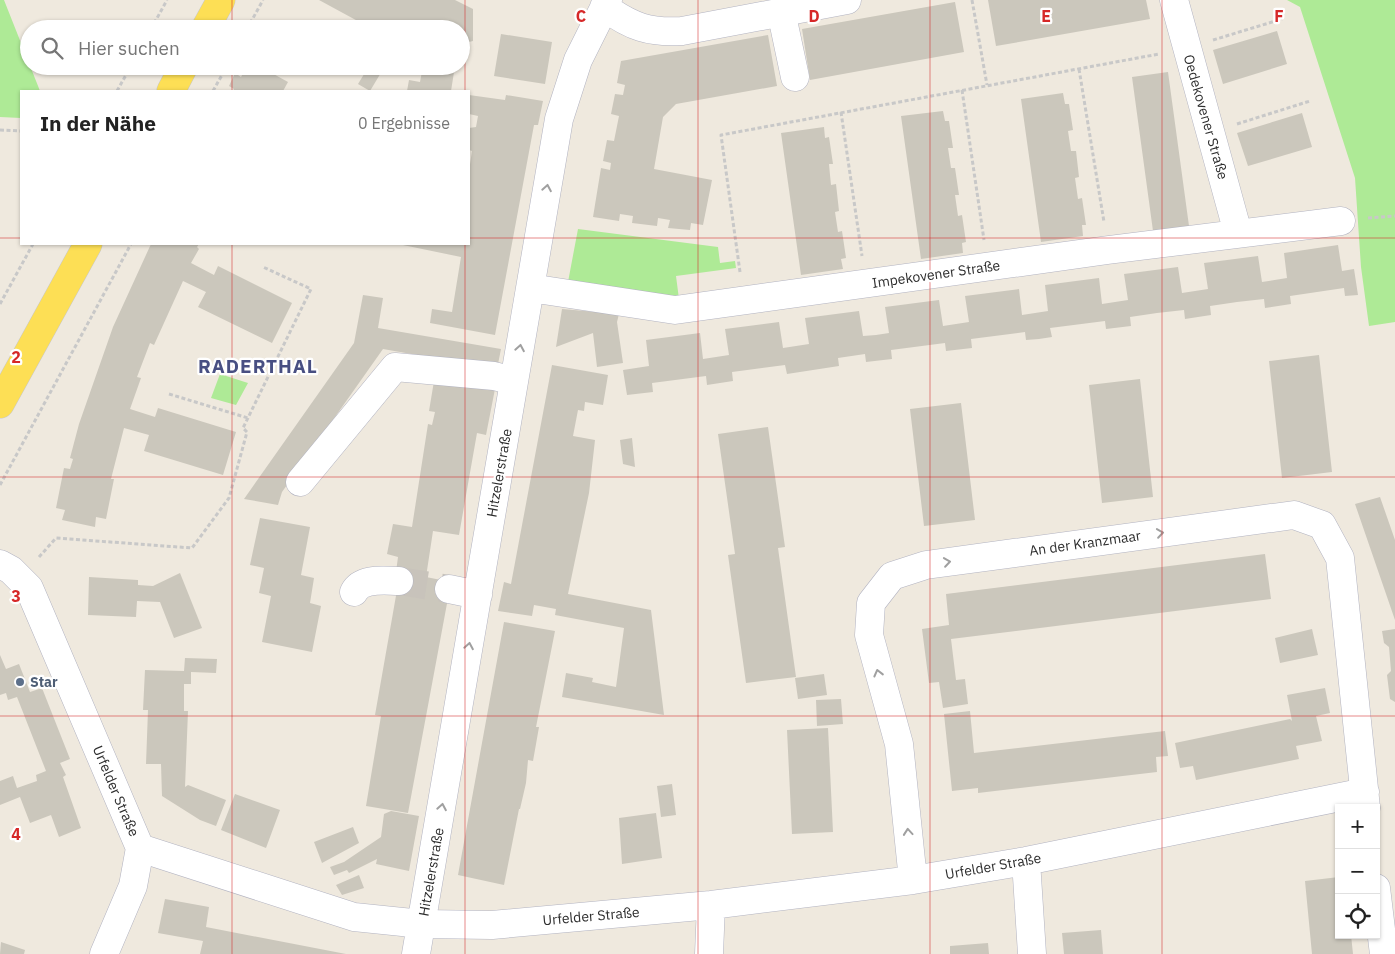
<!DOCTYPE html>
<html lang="de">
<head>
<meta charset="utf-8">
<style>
  :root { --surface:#fff; --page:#f6f6f6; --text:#222; --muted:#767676; --line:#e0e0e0 }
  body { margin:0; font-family:"IBM Plex Sans",sans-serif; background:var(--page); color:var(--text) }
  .controls { position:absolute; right:15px; bottom:15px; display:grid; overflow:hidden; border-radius:0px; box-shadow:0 1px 4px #0004 }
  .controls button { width:45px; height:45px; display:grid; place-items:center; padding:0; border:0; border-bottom:1px solid var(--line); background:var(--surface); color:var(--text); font:25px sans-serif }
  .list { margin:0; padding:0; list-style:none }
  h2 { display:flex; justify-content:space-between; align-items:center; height:65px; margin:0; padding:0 20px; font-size:21px }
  h2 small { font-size:16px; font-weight:400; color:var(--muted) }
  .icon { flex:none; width:28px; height:28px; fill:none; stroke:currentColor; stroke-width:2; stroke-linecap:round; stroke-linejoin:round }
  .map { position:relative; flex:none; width:1395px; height:954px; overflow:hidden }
  .search { position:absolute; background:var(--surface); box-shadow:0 1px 4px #0004; left:20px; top:20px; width:450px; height:55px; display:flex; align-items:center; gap:12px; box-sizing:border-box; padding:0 18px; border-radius:28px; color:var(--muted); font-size:19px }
  .panel { position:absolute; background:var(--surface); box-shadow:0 1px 4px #0004; left:20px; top:90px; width:450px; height:155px; border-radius:0px }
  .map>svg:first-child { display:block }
</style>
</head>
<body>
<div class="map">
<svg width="1395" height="954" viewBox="0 0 1395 954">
  <rect width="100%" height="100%" fill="#efe9de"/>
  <path fill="#aeea96" d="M 0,0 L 4,0 L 40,91 L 21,91 L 21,118 L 0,117 Z
    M 1287,0 L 1395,0 L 1395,322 L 1369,326 L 1361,267 L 1355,178 L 1300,7 Z
    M 578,229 L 718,247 L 720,263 L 735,261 L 736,268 L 676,276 L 679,299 L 568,282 Z
    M 220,374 L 248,383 L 236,405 L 211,398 Z"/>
  <path fill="#cbc7bc" d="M 319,0 L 455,0 L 473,9 L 473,41 L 461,44 L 461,29 L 363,29 L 365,25 Z
    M 988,0 L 1146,0 L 1150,19 L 996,46 Z
    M 955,2 L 964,52 L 810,80 L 802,29 Z
    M 1277,31 L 1287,64 L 1223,84 L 1213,50 Z
    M 501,34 L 552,42 L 545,84 L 494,76 Z
    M 768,35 L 777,86 L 676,104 L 663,117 L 654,169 L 712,180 L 703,225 L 691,223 L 690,230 L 668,228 L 670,220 L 658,218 L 657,226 L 632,223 L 633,216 L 620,214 L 619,221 L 593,217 L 601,168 L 610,170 L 611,163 L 603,161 L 607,140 L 614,141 L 619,116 L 611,114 L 615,94 L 623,95 L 625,85 L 617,83 L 621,61 Z
    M 247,66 L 259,66 L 288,82 L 283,91 L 233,91 L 234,89 L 229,86 L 235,73 L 241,77 Z
    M 369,66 L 385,66 L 370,91 L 358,84 Z
    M 423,66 L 455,66 L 451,91 L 407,91 L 409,80 L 420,82 Z
    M 1168,72 L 1189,226 L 1153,231 L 1132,77 Z
    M 1063,93 L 1065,104 L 1069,104 L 1073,130 L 1068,131 L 1071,151 L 1076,151 L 1079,177 L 1075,178 L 1078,199 L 1082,198 L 1086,225 L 1082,225 L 1083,236 L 1041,242 L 1021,99 Z
    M 469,95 L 505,100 L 506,95 L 543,101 L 538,125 L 534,125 L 495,335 L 430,323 L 432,309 L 452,312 L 461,257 L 398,244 L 469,244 L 469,171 L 472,151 L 469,150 L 469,128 L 476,127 L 478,116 L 469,114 Z
    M 943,111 L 945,121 L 949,121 L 953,148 L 948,148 L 951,168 L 955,168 L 959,195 L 955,195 L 958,216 L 962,215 L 966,242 L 962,243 L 963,253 L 921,259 L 901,116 Z
    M 1302,113 L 1312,147 L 1248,166 L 1237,133 Z
    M 824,127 L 825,138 L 829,137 L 833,164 L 829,164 L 830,175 L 831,185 L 836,184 L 839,211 L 835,212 L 838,232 L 842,231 L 846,258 L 841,259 L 843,269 L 801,275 L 781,133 Z
    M 151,244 L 199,244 L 197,247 L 199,249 L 191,263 L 214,275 L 218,266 L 292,303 L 272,343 L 198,307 L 206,292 L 183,281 L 154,345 L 150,343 L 137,377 L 141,378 L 130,409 L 155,417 L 158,408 L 236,432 L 223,475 L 144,451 L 149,435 L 124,428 L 111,479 L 114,479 L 106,519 L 96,517 L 95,527 L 62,520 L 65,510 L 56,508 L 64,468 L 70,469 L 73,459 L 70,458 L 79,424 L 113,327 Z
    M 1338,245 L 1342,271 L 1354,269 L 1358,295 L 1345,296 L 1344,288 L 1290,296 L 1291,304 L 1265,308 L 1264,299 L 1237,302 L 1210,306 L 1211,315 L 1185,319 L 1184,310 L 1157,313 L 1130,317 L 1131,326 L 1106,329 L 1105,321 L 1050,328 L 1052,337 L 1039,339 L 1026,340 L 1025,332 L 971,339 L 972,348 L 946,351 L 945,343 L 891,350 L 892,359 L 866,362 L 865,354 L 838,358 L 839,366 L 787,374 L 785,365 L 732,372 L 733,381 L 707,385 L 706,376 L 652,383 L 653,392 L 627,395 L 623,370 L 649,366 L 646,340 L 700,333 L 703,359 L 729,355 L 725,329 L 779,322 L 783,348 L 809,344 L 805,318 L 859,311 L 863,336 L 876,335 L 889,333 L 885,307 L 939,300 L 943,326 L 969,322 L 965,296 L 1019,289 L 1022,315 L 1048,311 L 1045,285 L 1099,278 L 1102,304 L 1128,300 L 1124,274 L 1178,267 L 1182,293 L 1208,289 L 1204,263 L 1258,256 L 1262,282 L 1287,278 L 1284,253 Z
    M 363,295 L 383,298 L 378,328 L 501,349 L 497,369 L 383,349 L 282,492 L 278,505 L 244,499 L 354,343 Z
    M 562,309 L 619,314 L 617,322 L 623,363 L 597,367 L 593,333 L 556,347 Z
    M 1319,355 L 1332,472 L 1282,478 L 1269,361 Z
    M 552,365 L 608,375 L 603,405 L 585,402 L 584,411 L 578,410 L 573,436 L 595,440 L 589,493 L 568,594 L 651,610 L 664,715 L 562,697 L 566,673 L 593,678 L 592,682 L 616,687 L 624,628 L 555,615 L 556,609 L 534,605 L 532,616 L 498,611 L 504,582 L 511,584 Z
    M 1140,379 L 1153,497 L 1102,503 L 1089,385 Z
    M 434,381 L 495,389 L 486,435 L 477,433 L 459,535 L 433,531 L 426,577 L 451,582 L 408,813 L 366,806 L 381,716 L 375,715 L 400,573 L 396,572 L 398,557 L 387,554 L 393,524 L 412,527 L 428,424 L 432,425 L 435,412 L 429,411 Z
    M 961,403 L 975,520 L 924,526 L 910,409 Z
    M 768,427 L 785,547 L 778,548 L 796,677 L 746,683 L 728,555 L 735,554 L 718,434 Z
    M 632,438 L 635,467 L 623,464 L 620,440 Z
    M 1380,497 L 1395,540 L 1395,620 L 1355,504 Z
    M 260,518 L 310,527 L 301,575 L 314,578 L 310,603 L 321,606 L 312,652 L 262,642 L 271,596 L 259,593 L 264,568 L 250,565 Z
    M 1265,554 L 1271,599 L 951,639 L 956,680 L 965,679 L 968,704 L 943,708 L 939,682 L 929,683 L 922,629 L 949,625 L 946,594 Z
    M 180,573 L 202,628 L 174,638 L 160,602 L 137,601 L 136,617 L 88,615 L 89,577 L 138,580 L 138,585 L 153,586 Z
    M 504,622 L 555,631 L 536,727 L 539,727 L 533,761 L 528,760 L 526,783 L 520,809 L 519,809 L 504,885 L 458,875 Z
    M 1312,629 L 1318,655 L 1280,663 L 1275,638 Z
    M 1395,629 L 1395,702 L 1390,699 L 1387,675 L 1391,671 L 1389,647 L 1384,643 L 1382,631 Z
    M 0,655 L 6,669 L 19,664 L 30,692 L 42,688 L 70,759 L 60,763 L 66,775 L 63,777 L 81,828 L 59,837 L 51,815 L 30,823 L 20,797 L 0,805 L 0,781 L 13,776 L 17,788 L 37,781 L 36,775 L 46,771 L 17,697 L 8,700 L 6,693 L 0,695 Z
    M 185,658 L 217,659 L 216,673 L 191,672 L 191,684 L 184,684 L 184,711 L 188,711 L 185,787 L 188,785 L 226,800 L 216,826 L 200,820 L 162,796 L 161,764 L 146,764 L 148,710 L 143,710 L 145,670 L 184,671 Z
    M 824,674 L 827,695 L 798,699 L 795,678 Z
    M 1325,688 L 1330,713 L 1316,716 L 1322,741 L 1296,746 L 1299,759 L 1196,780 L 1193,766 L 1180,768 L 1175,743 L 1290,719 L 1292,721 L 1287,695 Z
    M 841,699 L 843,724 L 817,726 L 816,700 Z
    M 970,711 L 974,753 L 1165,731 L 1168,756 L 1156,757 L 1157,772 L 978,793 L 978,788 L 952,791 L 944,714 Z
    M 828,728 L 833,832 L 792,834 L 787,730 Z
    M 672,784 L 676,815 L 661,817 L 657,786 Z
    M 235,794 L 280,810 L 266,848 L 221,830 Z
    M 391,811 L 419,816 L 409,871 L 376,864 L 377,859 L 349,873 L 347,870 L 334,875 L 330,867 L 344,862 L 381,837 L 384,814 Z
    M 656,813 L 662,858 L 622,864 L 619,818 Z
    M 353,827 L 359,843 L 322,863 L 314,842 Z
    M 359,875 L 364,888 L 342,895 L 336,885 Z
    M 1339,877 L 1339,935 L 1351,935 L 1353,954 L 1312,954 L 1305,881 Z
    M 165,899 L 209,907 L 206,927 L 346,954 L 200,954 L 203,941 L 158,933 Z
    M 1101,930 L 1103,954 L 1064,954 L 1062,933 Z
    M 1,942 L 25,950 L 24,954 L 0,954 Z
    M 988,943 L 989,954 L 950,954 L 950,946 Z"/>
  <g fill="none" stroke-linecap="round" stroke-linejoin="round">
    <path stroke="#c8c3bb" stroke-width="28" stroke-dasharray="28 14" stroke-linecap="butt" d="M 399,581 L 449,589"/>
    <g stroke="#b2b3c1" stroke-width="29">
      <path id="minor" d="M 1174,0 L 1238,233
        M 604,7 C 632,27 649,33 682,31 L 847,0
        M 781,11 L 795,77
        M 530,288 L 675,310 L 1108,250 L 1341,221
        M 300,482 L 395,367 L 494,376 L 514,381
        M 0,564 L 11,570 L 29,588 L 140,848 L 354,917 L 422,924 L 492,925 L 711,905 L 913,880 L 1026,861 L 1365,792
        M 449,589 L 478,595
        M 354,592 C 362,577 385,581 399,581
        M 1026,861 L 1032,954
        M 913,880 L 899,744 L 869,635 L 871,603 L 892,576 L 926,565 L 1294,515 L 1322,525 L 1340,558 L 1366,808
        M 1376,888 L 1384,954
        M 104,954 L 133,886 L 140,848
        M 416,954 L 559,119 L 578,60 L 608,0
        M 709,954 L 711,905"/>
    </g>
    <g stroke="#c8c8c8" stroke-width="29">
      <path id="major" d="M 205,29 L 221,0
        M 171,91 L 184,66
        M 0,404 L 88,244"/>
    </g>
    <path stroke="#c8c8c8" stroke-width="3" stroke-dasharray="4 2.5" stroke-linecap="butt" d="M 972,0 L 987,85
      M 151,29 L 167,0
      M 247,29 L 263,0
      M 1213,40 L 1282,19
      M 1079,69 L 1104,222
      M 962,90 L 984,240
      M 117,91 L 131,66
      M 213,91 L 227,66
      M 841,112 L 862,256
      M 1237,124 L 1310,101
      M 0,130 L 21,131
      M 1368,218 L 1395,216
      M 740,272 L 721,135 L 1159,54
      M 0,304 L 33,244
      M 169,394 L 248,418
      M 0,485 L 131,244
      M 39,557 L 56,538 L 192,548 L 229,498 L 247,432 L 243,428 L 311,289 L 263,267"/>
    <use href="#minor" stroke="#fff" stroke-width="28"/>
    <use href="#major" stroke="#fddf55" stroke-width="28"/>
  </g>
  <defs><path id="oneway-chevron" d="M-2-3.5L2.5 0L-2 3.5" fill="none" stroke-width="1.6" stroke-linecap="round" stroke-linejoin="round" transform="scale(1.25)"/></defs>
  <g stroke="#a0a0a0">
    <use href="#oneway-chevron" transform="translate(547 188) rotate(-80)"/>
    <use href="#oneway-chevron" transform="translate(520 348) rotate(-80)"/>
    <use href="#oneway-chevron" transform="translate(1160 533) rotate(-8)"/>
    <use href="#oneway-chevron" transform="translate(947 562) rotate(-8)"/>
    <use href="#oneway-chevron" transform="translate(469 646) rotate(-80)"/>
    <use href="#oneway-chevron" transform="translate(878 673) rotate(-104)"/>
    <use href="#oneway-chevron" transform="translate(442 807) rotate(-80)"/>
    <use href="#oneway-chevron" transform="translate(908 832) rotate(-95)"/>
  </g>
  <path fill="none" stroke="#d62828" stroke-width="1" stroke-opacity="0.55" d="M 232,0 L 232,29M 465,0 L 465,91M 698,0 L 698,954M 930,0 L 930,954M 1162,0 L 1162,954M 232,66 L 232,91M 0,238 L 21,238M 469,238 L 1395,238M 232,244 L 232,954M 465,244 L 465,954M 0,477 L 1395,477M 0,716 L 1395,716"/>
  <circle fill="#5c6f8a" stroke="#fff" stroke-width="2" cx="20" cy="682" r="5"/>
  <g text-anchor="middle" stroke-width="4.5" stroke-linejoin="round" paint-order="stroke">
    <g font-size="14" fill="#2d2d2d" stroke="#fff">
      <text transform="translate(1206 117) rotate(74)" y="5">Oedekovener Straße</text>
      <text transform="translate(936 274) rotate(-8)" y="5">Impekovener Straße</text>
      <text transform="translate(499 473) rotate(-80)" y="5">Hitzelerstraße</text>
      <text transform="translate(1085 543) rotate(-8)" y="5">An der Kranzmaar</text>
      <text transform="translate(116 791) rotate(67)" y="5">Urfelder Straße</text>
      <text transform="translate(993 866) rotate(-10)" y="5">Urfelder Straße</text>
      <text transform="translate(431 872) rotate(-80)" y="5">Hitzelerstraße</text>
      <text transform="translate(591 916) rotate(-5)" y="5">Urfelder Straße</text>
    </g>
    <g font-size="14" font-weight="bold" fill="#4e5e75" stroke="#fff" text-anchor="start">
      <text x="30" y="687">Star</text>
    </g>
    <g font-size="19" font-weight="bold" letter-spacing="1" fill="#484f82" stroke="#fff">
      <text x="258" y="373">RADERTHAL</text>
    </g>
  </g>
  <g font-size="16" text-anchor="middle" font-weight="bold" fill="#d62828" stroke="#fff" stroke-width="4.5" stroke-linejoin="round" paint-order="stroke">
    <text x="581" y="22">C</text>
    <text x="814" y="22">D</text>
    <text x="1046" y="22">E</text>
    <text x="1279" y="22">F</text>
    <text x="16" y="363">2</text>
    <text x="16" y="602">3</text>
    <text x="16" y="840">4</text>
  </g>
</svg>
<div class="controls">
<button>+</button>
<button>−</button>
<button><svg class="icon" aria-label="locate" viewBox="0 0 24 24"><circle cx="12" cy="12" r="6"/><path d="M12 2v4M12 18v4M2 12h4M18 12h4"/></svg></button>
</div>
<div class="search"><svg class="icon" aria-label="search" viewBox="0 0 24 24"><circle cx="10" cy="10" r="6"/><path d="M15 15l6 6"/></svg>Hier suchen</div>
<section class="panel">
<h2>In der Nähe<small>0 Ergebnisse</small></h2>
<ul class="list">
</ul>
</section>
</div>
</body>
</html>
